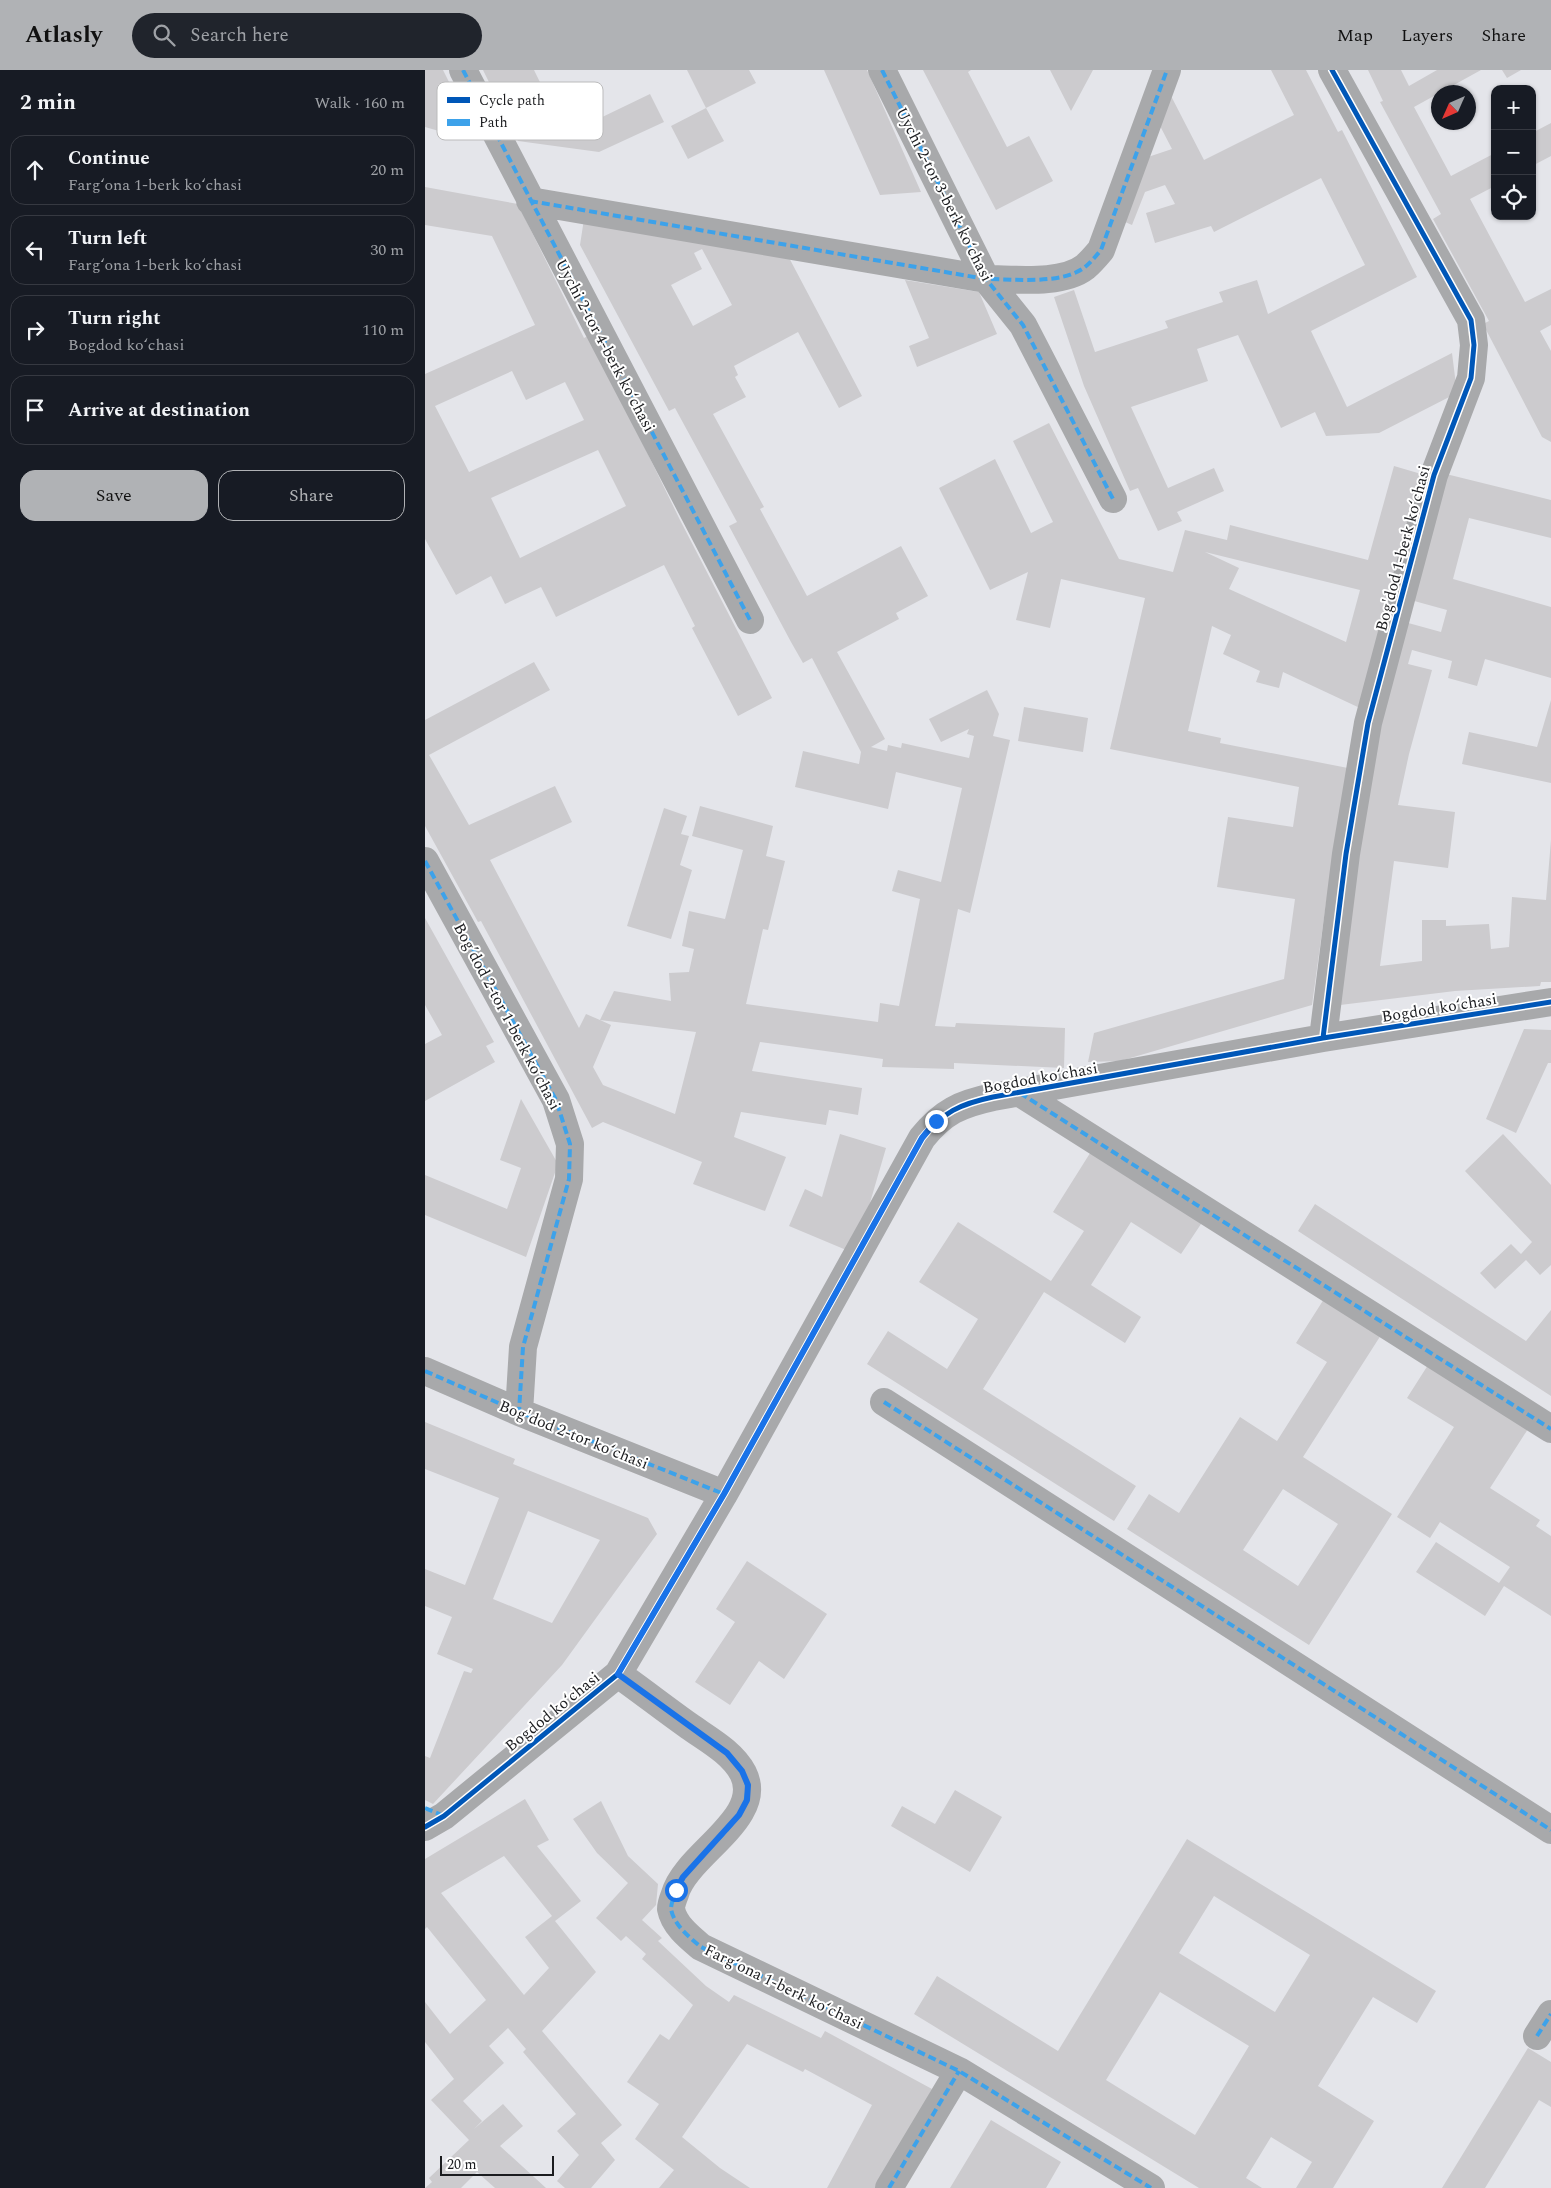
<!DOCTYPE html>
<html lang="en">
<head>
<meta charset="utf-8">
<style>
  :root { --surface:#171b24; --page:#20242c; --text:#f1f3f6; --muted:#9ea1a6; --line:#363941; --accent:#b0b2b5 }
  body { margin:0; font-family:Spectral,serif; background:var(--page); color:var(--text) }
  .controls { position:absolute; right:15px; top:15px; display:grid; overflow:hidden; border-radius:10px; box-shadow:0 1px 4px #0004 }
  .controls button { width:45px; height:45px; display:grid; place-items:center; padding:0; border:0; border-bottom:1px solid var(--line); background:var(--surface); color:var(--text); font:25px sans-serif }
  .compass { position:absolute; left:1006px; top:15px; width:45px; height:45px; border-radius:50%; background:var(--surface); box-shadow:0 1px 4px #0004; rotate:225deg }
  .scale { position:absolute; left:15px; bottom:12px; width:114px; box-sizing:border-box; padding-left:5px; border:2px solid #1b1c1f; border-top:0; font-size:14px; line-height:18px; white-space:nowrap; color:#1b1c1f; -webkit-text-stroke:4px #fff; paint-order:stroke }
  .stop { position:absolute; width:15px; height:15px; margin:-11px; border:4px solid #1a73e8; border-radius:50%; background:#fff }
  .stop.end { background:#1a73e8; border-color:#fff; box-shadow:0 1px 5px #0008 }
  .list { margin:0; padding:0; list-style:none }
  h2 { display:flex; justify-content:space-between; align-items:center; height:65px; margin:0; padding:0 20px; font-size:21px }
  h2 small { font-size:16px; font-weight:400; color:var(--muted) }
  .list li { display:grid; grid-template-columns:32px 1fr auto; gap:15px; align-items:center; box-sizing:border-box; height:70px; margin:0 10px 10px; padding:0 10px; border:1px solid var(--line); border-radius:15px }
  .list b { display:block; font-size:19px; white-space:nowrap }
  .list p { margin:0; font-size:16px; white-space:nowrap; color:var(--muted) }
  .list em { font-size:16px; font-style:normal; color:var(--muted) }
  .actions { display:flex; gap:10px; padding:15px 20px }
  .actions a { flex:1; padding:11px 0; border:1px solid var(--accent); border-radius:15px; text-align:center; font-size:18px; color:var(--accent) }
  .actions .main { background:var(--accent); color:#111 }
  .icon { flex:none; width:28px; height:28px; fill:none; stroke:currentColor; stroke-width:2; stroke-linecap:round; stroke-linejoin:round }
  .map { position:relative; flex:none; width:1126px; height:2118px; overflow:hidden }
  header { display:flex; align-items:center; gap:30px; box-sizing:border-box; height:70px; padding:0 25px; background:var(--accent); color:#111 }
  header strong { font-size:24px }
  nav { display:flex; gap:28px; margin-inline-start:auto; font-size:18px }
  .search { width:350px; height:45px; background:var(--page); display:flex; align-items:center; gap:12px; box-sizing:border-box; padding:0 18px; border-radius:28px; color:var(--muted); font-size:19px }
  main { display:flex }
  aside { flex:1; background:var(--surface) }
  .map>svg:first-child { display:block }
</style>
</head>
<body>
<header>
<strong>Atlasly</strong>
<div class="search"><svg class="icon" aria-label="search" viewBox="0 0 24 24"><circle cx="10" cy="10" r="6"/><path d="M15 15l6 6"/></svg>Search here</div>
<nav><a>Map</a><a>Layers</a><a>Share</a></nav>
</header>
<main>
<aside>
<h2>2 min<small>Walk · 160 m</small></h2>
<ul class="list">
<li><svg class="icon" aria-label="ahead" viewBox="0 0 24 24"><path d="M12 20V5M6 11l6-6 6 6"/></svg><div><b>Continue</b><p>Fargʻona 1-berk koʻchasi</p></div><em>20 m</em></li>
<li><svg class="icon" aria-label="left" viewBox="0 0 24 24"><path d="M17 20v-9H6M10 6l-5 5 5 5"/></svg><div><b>Turn left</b><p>Fargʻona 1-berk koʻchasi</p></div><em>30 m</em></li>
<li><svg class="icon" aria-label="right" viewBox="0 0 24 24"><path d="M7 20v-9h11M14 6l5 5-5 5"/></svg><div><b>Turn right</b><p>Bogdod koʻchasi</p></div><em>110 m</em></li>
<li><svg class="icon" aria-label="arrive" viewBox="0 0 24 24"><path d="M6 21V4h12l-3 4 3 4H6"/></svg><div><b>Arrive at destination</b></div></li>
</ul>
<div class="actions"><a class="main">Save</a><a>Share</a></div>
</aside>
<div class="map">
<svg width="1126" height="2118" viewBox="0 0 1126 2118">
  <rect width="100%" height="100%" fill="#e4e5ea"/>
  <path fill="#cccbce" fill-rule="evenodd" d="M 0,0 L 18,0 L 46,56 L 28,65 L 0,57 Z
    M 58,0 L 109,0 L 131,45 L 169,51 L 225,24 L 239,52 L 174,82 L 93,71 Z
    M 262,0 L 324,0 L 331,13 L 281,38 Z
    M 399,0 L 442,0 L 496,122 L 455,125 Z
    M 498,0 L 546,0 L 543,2 L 582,77 L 604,66 L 628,111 L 571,140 Z
    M 625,0 L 668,0 L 646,41 Z
    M 846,0 L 881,0 L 913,62 L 917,60 L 992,207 L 886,261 L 922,337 L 1027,283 L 1032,323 L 954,363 L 901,366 L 890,342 L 856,358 L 813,265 L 772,279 L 783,311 L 706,337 L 743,418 L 789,398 L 799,421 L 752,442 L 757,451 L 733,461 L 713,418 L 705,421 L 659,316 L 629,227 L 649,220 L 670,282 L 743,258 L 740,251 L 798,232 L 794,222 L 832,210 L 843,244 L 940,195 L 896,108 L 789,162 L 786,156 L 730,173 L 721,143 L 750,134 L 740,115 L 720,122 L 707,155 L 691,148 L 714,90 L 747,79 L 733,52 L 745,24 L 779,90 L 869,45 Z
    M 943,0 L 976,0 L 984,16 L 1012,0 L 1056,0 L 989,37 L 1026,106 L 1070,83 L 1070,116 L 1045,129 L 1100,232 L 1126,219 L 1126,255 L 1115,261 L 1126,281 L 1126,372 L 1117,367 L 1058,254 L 1064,251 L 1008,149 L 1016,144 L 955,32 L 958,31 Z
    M 1077,0 L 1096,0 L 1082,8 Z
    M 281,38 L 299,71 L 263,89 L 246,56 Z
    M 1126,53 L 1126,86 L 1107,96 L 1107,63 Z
    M 0,117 L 93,134 L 159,268 L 165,265 L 255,450 L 347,628 L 313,646 L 267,558 L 270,556 L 239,495 L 131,547 L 116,517 L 80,534 L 66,506 L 31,525 L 0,469 L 0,304 L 110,255 L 67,166 L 0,155 ZM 87,301 L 101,330 L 140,312 L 159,350 L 44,402 L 10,336 ZM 173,380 L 201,436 L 95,488 L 66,428 Z
    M 159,149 L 361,182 L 437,326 L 414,338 L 373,262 L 309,296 L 313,305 L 310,307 L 321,327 L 288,344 L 339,437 L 335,439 L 382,526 L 476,476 L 503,526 L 471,543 L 474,549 L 412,582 L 460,669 L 446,677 L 462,681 L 463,675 L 476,678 L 477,673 L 544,688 L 549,666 L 542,664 L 544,659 L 516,672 L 504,649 L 562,620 L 574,644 L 568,666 L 585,670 L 545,843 L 533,839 L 510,956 L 530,957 L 531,953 L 640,958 L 639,998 L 529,993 L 529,999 L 457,997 L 458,989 L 335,972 L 327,1001 L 437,1018 L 433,1045 L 404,1040 L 401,1055 L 316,1042 L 309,1067 L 361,1087 L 340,1141 L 268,1114 L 277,1092 L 178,1052 L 167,1058 L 56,851 L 53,852 L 0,756 L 0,650 L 109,592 L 125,620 L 4,685 L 44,755 L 130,716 L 147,752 L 65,790 L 154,958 L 161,944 L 175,950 L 189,921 L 246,931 L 244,903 L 264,902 L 269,879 L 257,876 L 264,841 L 300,849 L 318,780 L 267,766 L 275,736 L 348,756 L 341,786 L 360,791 L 343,860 L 338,859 L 321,934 L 453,952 L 455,933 L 474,936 L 495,829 L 467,821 L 473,800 L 516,812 L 537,718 L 471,702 L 463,739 L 370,717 L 378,681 L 434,694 L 436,682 L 387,588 L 378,593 L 366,572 L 304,456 L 312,452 L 250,338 L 244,341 L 155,175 ZM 277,179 L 307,235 L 268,256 L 246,215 L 277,199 L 269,183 ZM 175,950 L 271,962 L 250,1044 L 178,1015 L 168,997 L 186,955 Z
    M 480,210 L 554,222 L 572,264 L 492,297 L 484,276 L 504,268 Z
    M 624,353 L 694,489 L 748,502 L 760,460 L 802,470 L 805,455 L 943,490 L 969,396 L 1003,406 L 937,639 L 858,602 L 854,618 L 831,612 L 835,601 L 798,584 L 806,565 L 787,556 L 763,661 L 796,668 L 795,673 L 928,699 L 901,833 L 887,935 L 695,991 L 663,992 L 669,963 L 859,909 L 870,829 L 792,817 L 803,747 L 868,757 L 874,717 L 685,679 L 720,528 L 636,509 L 625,558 L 591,550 L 603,502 L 565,520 L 514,418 L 570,389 L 606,463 L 628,452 L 588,371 ZM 780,482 L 935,520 L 921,572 L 804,519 L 814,498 Z
    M 1017,403 L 1126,430 L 1126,468 L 1044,448 L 1028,509 L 1126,537 L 1126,608 L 1060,589 L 1052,616 L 1023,608 L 1027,591 L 987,580 L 983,594 L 1007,600 L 984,684 L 973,735 L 1030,742 L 1023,798 L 969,791 L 955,896 L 997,891 L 997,850 L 1021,850 L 1021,856 L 1064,854 L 1066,879 L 1084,877 L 1087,827 L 1121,830 L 1126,770 L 1126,912 L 1116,912 L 1115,916 L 1030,921 L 915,935 L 933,756 L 976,551 L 1016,562 L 1022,540 L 982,529 Z
    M 1126,630 L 1126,713 L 1037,694 L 1044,662 L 1112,677 Z
    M 599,637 L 663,648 L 658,682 L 593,671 Z
    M 239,738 L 262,746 L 256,764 L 264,766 L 255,795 L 267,800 L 246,869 L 202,856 Z
    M 0,848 L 69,972 L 61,976 L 70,992 L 0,1031 L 0,974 L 17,965 L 0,935 Z
    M 1099,959 L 1126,960 L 1126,993 L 1123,993 L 1091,1063 L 1061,1049 Z
    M 96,1029 L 133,1094 L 101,1187 L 0,1145 L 0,1105 L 82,1139 L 96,1098 L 75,1090 Z
    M 415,1064 L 461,1078 L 442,1143 L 426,1182 L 364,1156 L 380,1119 L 397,1127 Z
    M 1078,1064 L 1126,1115 L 1126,1195 L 1115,1205 L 1101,1190 L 1070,1219 L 1055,1203 L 1086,1174 L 1096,1184 L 1107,1172 L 1040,1101 Z
    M 667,1080 L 778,1151 L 756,1184 L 706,1152 L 666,1215 L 716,1247 L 700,1273 L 619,1222 L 558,1319 L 711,1416 L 689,1451 L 442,1294 L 463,1261 L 522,1299 L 553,1249 L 494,1212 L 533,1152 L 626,1211 L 659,1161 L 628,1142 Z
    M 890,1134 L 1101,1271 L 1126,1240 L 1126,1326 L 873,1161 Z
    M 899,1229 L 956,1265 L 878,1387 L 967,1444 L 884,1575 L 702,1459 L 724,1424 L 754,1443 L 815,1347 L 852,1371 L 902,1292 L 871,1273 ZM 858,1419 L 913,1454 L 873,1516 L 818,1480 Z
    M 1003,1295 L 1103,1359 L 1065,1418 L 1115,1450 L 1111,1456 L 1126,1466 L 1126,1546 L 1079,1516 L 1060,1546 L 991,1502 L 1011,1472 L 1074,1513 L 1085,1497 L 1015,1452 L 1005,1468 L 972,1447 L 1029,1357 L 982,1328 Z
    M 0,1352 L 90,1389 L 88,1394 L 223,1448 L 232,1464 L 137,1595 L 8,1734 L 0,1730 L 0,1686 L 5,1688 L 39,1601 L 46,1603 L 48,1599 L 12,1584 L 27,1547 L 0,1536 L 0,1499 L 40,1515 L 74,1428 L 0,1399 ZM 103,1441 L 175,1470 L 127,1553 L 68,1529 Z
    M 322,1491 L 402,1544 L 359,1609 L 334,1591 L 305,1635 L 270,1612 L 310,1552 L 291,1539 Z
    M 530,1720 L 577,1747 L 545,1802 L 466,1756 L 477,1736 L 510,1754 Z
    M 100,1729 L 124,1770 L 112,1776 L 156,1831 L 130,1851 L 171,1902 L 117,1961 L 197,2055 L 176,2073 L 190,2090 L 166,2118 L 140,2118 L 132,2111 L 154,2085 L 132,2061 L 151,2044 L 98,1982 L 101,1979 L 83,1958 L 64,1976 L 79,1993 L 38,2031 L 57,2051 L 49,2059 L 78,2034 L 98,2056 L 75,2076 L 121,2118 L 70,2118 L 52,2102 L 36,2118 L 0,2118 L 7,2112 L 4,2108 L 44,2070 L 6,2030 L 29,2009 L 0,1972 L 0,1932 L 25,1964 L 61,1930 L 2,1857 L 0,1859 L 0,1789 ZM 79,1786 L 127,1846 L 100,1867 L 124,1898 L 99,1925 L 16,1823 Z
    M 176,1731 L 203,1786 L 233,1814 L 231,1835 L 217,1850 L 237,1868 L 233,1871 L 281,1916 L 304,1932 L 309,1925 L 396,1968 L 400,1961 L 507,2019 L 453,2118 L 402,2118 L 447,2035 L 380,1999 L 378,2002 L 322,1974 L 257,2067 L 295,2098 L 325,2118 L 234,2118 L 249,2100 L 210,2069 L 234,2034 L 202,2012 L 235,1964 L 244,1970 L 268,1935 L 217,1889 L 221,1884 L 201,1866 L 196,1871 L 171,1848 L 203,1813 L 172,1783 L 148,1749 Z
    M 762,1769 L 1011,1921 L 992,1953 L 948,1927 L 893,2016 L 949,2051 L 908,2118 L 871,2118 L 887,2092 L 846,2067 L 821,2108 L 837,2118 L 774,2118 L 489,1944 L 512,1906 L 633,1981 ZM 789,1826 L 885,1885 L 850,1942 L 754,1883 ZM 735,1922 L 824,1976 L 770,2065 L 681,2010 Z
    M 1103,1978 L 1126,1992 L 1126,2037 L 1114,2030 L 1060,2118 L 1017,2118 Z
    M 566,2050 L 636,2092 L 621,2118 L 525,2118 Z"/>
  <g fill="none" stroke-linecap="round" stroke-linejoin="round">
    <path stroke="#a8a9ab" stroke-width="28" d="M 38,0 L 325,550
      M 457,0 L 561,209 L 598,255 L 688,429
      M 105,131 L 561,209 C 589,209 637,215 660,197 C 666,192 671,186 676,180 L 742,0
      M 0,791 L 131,1030 L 145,1074 L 144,1109 L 98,1277 L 94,1342
      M 898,968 L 921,784 L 943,653 L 1009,405 L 1046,308 L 1049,275 L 1046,250 L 907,0
      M 595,1023 L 1126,1359
      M 0,1301 L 94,1342 L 299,1424
      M 459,1332 L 1126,1760
      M 193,1604 C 217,1621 240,1639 264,1656 C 282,1669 307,1682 318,1703 C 341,1748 261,1784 250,1824 C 248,1829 246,1835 246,1839 C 249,1855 264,1867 276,1877 L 534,2001 L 726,2118
      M 0,1757 L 19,1746 L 193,1604 L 299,1424 L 497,1068 C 518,1042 535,1034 568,1027 L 898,968 L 1126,932
      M 1112,1966 L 1126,1944
      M 464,2118 L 534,2001"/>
    <path stroke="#3da2ea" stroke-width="4" stroke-dasharray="8 4" stroke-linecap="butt" d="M 38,0 L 325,550
      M 457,0 L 561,209 L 598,255 L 688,429
      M 105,131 L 561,209 C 589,209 637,215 660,197 C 666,192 671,186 676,180 L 742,0
      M 0,791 L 131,1030 L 145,1074 L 144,1109 L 98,1277 L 94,1342
      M 595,1023 L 1126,1359
      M 0,1301 L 94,1342 L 299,1424
      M 459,1332 L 1126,1760
      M 193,1604 C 217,1621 240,1639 264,1656 C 282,1669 307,1682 318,1703 C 341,1748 261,1784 250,1824 C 248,1829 246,1835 246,1839 C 249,1855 264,1867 276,1877 L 534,2001 L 726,2118
      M 0,1738 L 19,1746
      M 1112,1966 L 1126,1944
      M 464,2118 L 534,2001"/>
    <g stroke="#fff" stroke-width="8">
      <path id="cycleway" d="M 898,968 L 921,784 L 943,653 L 1009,405 L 1046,308 L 1049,275 L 1046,250 L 907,0
        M 0,1757 L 19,1746 L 193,1604 L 299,1424 L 497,1068 C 518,1042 535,1034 568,1027 L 898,968 L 1126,932"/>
    </g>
    <use href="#cycleway" stroke="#0057b8" stroke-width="5"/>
  </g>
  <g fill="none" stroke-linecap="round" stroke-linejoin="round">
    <path stroke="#1a73e8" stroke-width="6" d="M 251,1820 L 258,1807 L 314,1745 L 322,1730 L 323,1715 L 317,1701 L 302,1683 L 193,1604 L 299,1424 L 497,1068 L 511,1051"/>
  </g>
  <g text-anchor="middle" stroke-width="4" stroke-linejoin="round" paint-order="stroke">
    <g font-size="16" fill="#1b1c1f" stroke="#fff">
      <text transform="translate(520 124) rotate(63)" y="6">Uychi 2-tor 3-berk koʻchasi</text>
      <text transform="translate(181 275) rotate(62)" y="6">Uychi 2-tor 4-berk koʻchasi</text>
      <text transform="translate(977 478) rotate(-75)" y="6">Bog'dod 1-berk koʻchasi</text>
      <text transform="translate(1014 937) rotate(-9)" y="6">Bogdod koʻchasi</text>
      <text transform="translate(83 946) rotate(62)" y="6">Bogʼdod 2-tor 1-berk koʻchasi</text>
      <text transform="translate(615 1007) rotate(-10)" y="6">Bogdod koʻchasi</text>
      <text transform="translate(149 1364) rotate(22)" y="6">Bog'dod 2-tor koʻchasi</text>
      <text transform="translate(127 1641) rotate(-39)" y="6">Bogdod koʻchasi</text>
      <text transform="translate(359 1916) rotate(26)" y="6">Fargʻona 1-berk koʻchasi</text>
    </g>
  </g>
  <rect x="12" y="12" width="166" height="58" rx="8" fill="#fff" stroke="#bbbbbc" stroke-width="1"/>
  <rect x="22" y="27" width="23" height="6" fill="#0057b8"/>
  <rect x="22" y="49" width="23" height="7" fill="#3da2ea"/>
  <g font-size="14" fill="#1b1c1f">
    <text x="54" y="35">Cycle path</text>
    <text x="54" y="57">Path</text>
  </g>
</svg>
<div class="controls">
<button>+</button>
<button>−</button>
<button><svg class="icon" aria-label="locate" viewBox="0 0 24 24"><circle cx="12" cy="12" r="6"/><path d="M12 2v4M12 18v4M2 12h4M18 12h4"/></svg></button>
</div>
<svg class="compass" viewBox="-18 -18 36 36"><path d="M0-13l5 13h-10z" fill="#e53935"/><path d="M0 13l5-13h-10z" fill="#9ea1a6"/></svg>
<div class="scale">20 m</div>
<div class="stop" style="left:251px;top:1820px"></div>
<div class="stop end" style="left:511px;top:1051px"></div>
</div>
</main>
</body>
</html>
